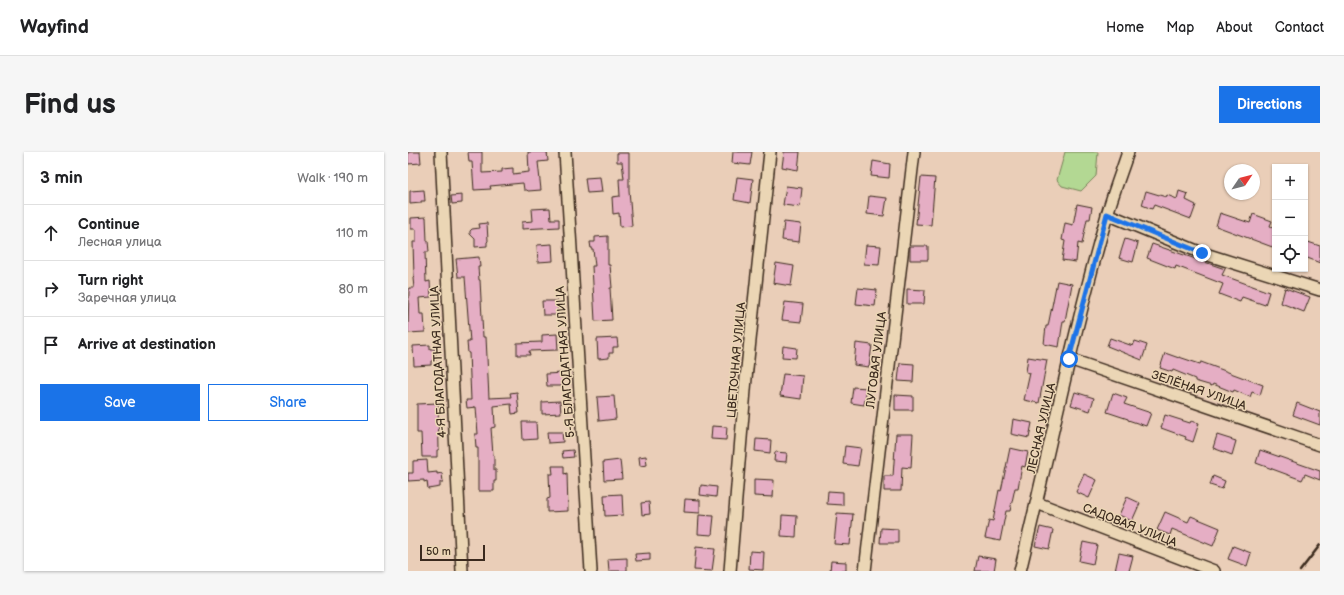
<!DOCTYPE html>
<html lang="en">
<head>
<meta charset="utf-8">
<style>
  :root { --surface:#fff; --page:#f6f6f6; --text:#202124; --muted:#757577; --line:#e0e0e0; --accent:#1a73e8 }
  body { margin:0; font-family:"Balsamiq Sans",sans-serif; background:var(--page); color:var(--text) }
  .controls { position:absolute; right:12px; top:12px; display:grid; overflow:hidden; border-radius:0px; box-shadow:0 1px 3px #0004 }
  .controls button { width:36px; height:36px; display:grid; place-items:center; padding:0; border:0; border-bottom:1px solid var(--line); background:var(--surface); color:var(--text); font:20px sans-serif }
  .compass { position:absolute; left:816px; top:12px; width:36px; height:36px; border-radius:50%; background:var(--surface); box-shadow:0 1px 3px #0004; rotate:55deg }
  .scale { position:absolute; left:12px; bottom:10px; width:65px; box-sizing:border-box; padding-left:4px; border:2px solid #3b2a1e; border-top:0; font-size:11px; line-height:14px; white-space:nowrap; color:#3b2a1e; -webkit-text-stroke:3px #ebd6b5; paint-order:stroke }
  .stop { position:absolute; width:12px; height:12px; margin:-9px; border:3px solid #1a73e8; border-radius:50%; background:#fff }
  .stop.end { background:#1a73e8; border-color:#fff; box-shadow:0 1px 4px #0008 }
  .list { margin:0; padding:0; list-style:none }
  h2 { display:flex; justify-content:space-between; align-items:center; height:52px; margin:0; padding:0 16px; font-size:17px }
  h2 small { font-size:13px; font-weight:400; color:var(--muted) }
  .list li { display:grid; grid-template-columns:26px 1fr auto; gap:12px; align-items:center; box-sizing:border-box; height:56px; padding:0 16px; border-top:1px solid var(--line) }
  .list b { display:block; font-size:15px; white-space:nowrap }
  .list p { margin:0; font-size:13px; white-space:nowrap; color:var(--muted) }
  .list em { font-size:13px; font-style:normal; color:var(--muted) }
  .actions { display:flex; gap:8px; padding:12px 16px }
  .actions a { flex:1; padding:9px 0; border:1px solid var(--accent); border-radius:0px; text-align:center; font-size:14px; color:var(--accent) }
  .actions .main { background:var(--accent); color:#fff }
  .icon { flex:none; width:22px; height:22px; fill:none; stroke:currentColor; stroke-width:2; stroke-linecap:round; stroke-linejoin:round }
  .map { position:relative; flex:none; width:912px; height:419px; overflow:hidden; border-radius:0px }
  header { display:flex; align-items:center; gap:24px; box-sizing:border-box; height:56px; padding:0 20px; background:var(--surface); border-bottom:1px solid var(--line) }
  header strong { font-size:19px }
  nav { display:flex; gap:22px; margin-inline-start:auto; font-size:14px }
  .intro { display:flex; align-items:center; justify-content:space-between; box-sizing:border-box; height:96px; padding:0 24px }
  h1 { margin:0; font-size:28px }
  .button { padding:10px 18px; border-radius:0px; background:var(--accent); color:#fff; font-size:14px; font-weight:700 }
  main { display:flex; gap:24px; padding:0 24px }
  aside { flex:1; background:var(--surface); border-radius:0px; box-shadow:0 1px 3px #0004 }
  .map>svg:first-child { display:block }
</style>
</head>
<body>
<header>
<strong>Wayfind</strong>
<nav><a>Home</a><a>Map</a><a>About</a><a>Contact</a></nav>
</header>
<div class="intro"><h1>Find us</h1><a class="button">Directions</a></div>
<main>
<aside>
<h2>3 min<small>Walk · 190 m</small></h2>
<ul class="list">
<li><svg class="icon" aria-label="ahead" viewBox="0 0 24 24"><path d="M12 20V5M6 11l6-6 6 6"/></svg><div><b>Continue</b><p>Лесная улица</p></div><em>110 m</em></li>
<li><svg class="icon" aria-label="right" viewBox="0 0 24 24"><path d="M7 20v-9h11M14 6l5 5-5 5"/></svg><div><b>Turn right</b><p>Заречная улица</p></div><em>80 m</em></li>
<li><svg class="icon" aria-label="arrive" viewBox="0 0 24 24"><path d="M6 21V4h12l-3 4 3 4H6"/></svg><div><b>Arrive at destination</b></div></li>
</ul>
<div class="actions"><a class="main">Save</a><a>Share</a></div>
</aside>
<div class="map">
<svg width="912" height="419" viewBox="0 0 912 419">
  <rect width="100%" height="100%" fill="#eaceb8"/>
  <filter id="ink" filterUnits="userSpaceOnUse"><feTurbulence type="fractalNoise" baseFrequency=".025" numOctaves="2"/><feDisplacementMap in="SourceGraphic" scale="8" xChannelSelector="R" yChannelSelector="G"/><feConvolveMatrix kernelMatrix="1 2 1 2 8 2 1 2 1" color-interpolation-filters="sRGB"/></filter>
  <g filter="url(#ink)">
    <path fill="#b3d893" stroke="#778158" d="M 657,0 L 690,0 L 688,24 L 673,39 L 654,34 L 649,28 Z"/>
    <path fill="#e5aec4" stroke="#3b2a1e" d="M 0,0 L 12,0 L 13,11 L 0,12 Z
      M 60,0 L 74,0 L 74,21 L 94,20 L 94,17 L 105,16 L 105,22 L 121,20 L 120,0 L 139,0 L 140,9 L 130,10 L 133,38 L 120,39 L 119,38 L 116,38 L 115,31 L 82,34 L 83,37 L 66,38 L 64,10 L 61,10 Z
      M 325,0 L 344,0 L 342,13 L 324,11 Z
      M 376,0 L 392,0 L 390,18 L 374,15 Z
      M 209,1 L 221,1 L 221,38 L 224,74 L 212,75 L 211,61 L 205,62 L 204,45 L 212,44 L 211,27 L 216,27 L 214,10 L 209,10 Z
      M 465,9 L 482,12 L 481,26 L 463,24 Z
      M 192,25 L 194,40 L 179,41 L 177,26 Z
      M 329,25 L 345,27 L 342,51 L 326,48 Z
      M 513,25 L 527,26 L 523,73 L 508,72 Z
      M 378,34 L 394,36 L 392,55 L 375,53 Z
      M 16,38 L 17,49 L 13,49 L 13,51 L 2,52 L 2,39 Z
      M 738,39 L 758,45 L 759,43 L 769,47 L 771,39 L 780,42 L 778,48 L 788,53 L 783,67 L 746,53 L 744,57 L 734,53 Z
      M 54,43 L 54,51 L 44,52 L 43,44 Z
      M 461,44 L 479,46 L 476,64 L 459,62 Z
      M 669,52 L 684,55 L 682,67 L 679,67 L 674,92 L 670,91 L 668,110 L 654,108 L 657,89 L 654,88 L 657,71 L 665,73 Z
      M 142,56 L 143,67 L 151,67 L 151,75 L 114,77 L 114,70 L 125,69 L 124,57 Z
      M 812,61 L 842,71 L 845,62 L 864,69 L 862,74 L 867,76 L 867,96 L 808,74 Z
      M 18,65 L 19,89 L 20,89 L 21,100 L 17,100 L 18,130 L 22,129 L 23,145 L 11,146 L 12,162 L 16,162 L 17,180 L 0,181 L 1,136 L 6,136 L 5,126 L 6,125 L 5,90 L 8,90 L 8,77 L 3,77 L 3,66 Z
      M 376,70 L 393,72 L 391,90 L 374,88 Z
      M 79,71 L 80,89 L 79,90 L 79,94 L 67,95 L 67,87 L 62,82 L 62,79 L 64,77 L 72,76 L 71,72 Z
      M 200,84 L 200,113 L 202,113 L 204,136 L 202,136 L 204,168 L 187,169 L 184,114 L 187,114 L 185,97 L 183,97 L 182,90 L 187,90 L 187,85 Z
      M 717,87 L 730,91 L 725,110 L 711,106 Z
      M 897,89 L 912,94 L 912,111 L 897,105 Z
      M 144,92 L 145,109 L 130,110 L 129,93 Z
      M 744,92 L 817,117 L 814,123 L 861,140 L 857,153 L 834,145 L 832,150 L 811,142 L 815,132 L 768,114 L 767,117 L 739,106 Z
      M 458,93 L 473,94 L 471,113 L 456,112 Z
      M 502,94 L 520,94 L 520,108 L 502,108 Z
      M 71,105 L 72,115 L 70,115 L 71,128 L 72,128 L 75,185 L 78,185 L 81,246 L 103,245 L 102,241 L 109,240 L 111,261 L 104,262 L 103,252 L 86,254 L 87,275 L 83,276 L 85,303 L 86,303 L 86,318 L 88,318 L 88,329 L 86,329 L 86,339 L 70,339 L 70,296 L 68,296 L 67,282 L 70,282 L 68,255 L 59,256 L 58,248 L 63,248 L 61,201 L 60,201 L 59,190 L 62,190 L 57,125 L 50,125 L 48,107 Z
      M 368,111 L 386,114 L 383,134 L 365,131 Z
      M 649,129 L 664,132 L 657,169 L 655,169 L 651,195 L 636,192 L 638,174 L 640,174 Z
      M 450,136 L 469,138 L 467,154 L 448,152 Z
      M 877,136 L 902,145 L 896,160 L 873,151 Z
      M 499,137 L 517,138 L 516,152 L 499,152 Z
      M 134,149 L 150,149 L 150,163 L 135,163 Z
      M 377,150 L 395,152 L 393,170 L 374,168 Z
      M 149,182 L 150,198 L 121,199 L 122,203 L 109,203 L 109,191 L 134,190 L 134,183 Z
      M 209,186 L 210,195 L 205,195 L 205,201 L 201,201 L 201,206 L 190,207 L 189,187 Z
      M 702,186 L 725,194 L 727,189 L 739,193 L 734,208 L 699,194 Z
      M 448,191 L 464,193 L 461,215 L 446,213 Z
      M 22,193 L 22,197 L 27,197 L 28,208 L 23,209 L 23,213 L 6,214 L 5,194 Z
      M 375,194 L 389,196 L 388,206 L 374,205 Z
      M 757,201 L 771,206 L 771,205 L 792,212 L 793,210 L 855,233 L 852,243 L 844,240 L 842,245 L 826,238 L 825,240 L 805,232 L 804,234 L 787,229 L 787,227 L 765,218 L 764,220 L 752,216 Z
      M 620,205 L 639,208 L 631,251 L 616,248 L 622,221 L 618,220 Z
      M 492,211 L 506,212 L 505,230 L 490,229 Z
      M 155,221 L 155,234 L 139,234 L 138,222 Z
      M 375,222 L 395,224 L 393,247 L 372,244 Z
      M 445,235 L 459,236 L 456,253 L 443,251 Z
      M 667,240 L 686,246 L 682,259 L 663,253 Z
      M 705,241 L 719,246 L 716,252 L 743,261 L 738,274 L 720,268 L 720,267 L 699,260 Z
      M 487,243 L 505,244 L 505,258 L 487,258 Z
      M 206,244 L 208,267 L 191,269 L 189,245 Z
      M 152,249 L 153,261 L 134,262 L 134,250 Z
      M 30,251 L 31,298 L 29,298 L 29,305 L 14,305 L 13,281 L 9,281 L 9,252 Z
      M 889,251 L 912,260 L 912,273 L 885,263 Z
      M 757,263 L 782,271 L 783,269 L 791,271 L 785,290 L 777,287 L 778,285 L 753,276 Z
      M 605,267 L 624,271 L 621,286 L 603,282 Z
      M 114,270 L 128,270 L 129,287 L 115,288 Z
      M 304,274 L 319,275 L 318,288 L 303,287 Z
      M 139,280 L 154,280 L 155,290 L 140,291 Z
      M 488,282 L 505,282 L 503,316 L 494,315 L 493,339 L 476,339 L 476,324 L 485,324 Z
      M 809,283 L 828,289 L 824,303 L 805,296 Z
      M 348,287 L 363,288 L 362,301 L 347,299 Z
      M 437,294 L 453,296 L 450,314 L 435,312 Z
      M 602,296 L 620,300 L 617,315 L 614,314 L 610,336 L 607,336 L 602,359 L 598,359 L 592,389 L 577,386 L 581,368 L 585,369 L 591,338 L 593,339 Z
      M 165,298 L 166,305 L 155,306 L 154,299 Z
      M 852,298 L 912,319 L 912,328 L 897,322 L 894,328 L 848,311 Z
      M 367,300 L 379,301 L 378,310 L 366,309 Z
      M 238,304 L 239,313 L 232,314 L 231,305 Z
      M 19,308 L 20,321 L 29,320 L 29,322 L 34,321 L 35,330 L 32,330 L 32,335 L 20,337 L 19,329 L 16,330 L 16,328 L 0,329 L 0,321 L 5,321 L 5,309 Z
      M 212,308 L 214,327 L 196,328 L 195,310 Z
      M 144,314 L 156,314 L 156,322 L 159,321 L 160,359 L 139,360 L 139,347 L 142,346 L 141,322 L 145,322 Z
      M 676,322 L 689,328 L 681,346 L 668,340 Z
      M 805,324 L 817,329 L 814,337 L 802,333 Z
      M 346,327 L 366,328 L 365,345 L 346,344 Z
      M 293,333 L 309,335 L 308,345 L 292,343 Z
      M 420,339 L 435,340 L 435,353 L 419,352 Z
      M 214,342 L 215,363 L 197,364 L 196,343 Z
      M 719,345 L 732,351 L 724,369 L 711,363 Z
      M 277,347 L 292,348 L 292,361 L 276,360 Z
      M 241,350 L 242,362 L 234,363 L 233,351 Z
      M 757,360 L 780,370 L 783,364 L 812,376 L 805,394 L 764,377 L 762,383 L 749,378 Z
      M 429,361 L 445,362 L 442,393 L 426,392 Z
      M 291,363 L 306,364 L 304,383 L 290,382 Z
      M 374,363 L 389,364 L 388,385 L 373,384 Z
      M 632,375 L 645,378 L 641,397 L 627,394 Z
      M 473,376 L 490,377 L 490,391 L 472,391 Z
      M 675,390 L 689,393 L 685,412 L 671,409 Z
      M 825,394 L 843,401 L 839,414 L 820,407 Z
      M 288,395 L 307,397 L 304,419 L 286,418 Z
      M 342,399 L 356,400 L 355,418 L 341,417 Z
      M 242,401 L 242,408 L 228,409 L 227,402 Z
      M 711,401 L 725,404 L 721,419 L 707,419 Z
      M 570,404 L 588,407 L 586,419 L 567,419 Z
      M 219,406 L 219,419 L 201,419 L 200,407 Z
      M 423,409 L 438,410 L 438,419 L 422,419 Z"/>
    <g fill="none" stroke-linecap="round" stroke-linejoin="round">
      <g stroke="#3b2a1e" stroke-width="14">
        <path id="minor" d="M 33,0 L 54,419
          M 157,0 L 183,419
          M 699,62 L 794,101 L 912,138
          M 661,207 L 912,293
          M 629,351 L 806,419
          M 322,419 L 338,226 L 362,0
          M 457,419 L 506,0
          M 612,419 C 641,301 665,180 699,63 C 705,42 713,21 720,0"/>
      </g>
      <use href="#minor" stroke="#ebd6b5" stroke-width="11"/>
      <path stroke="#3b2a1e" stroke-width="2.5" d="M 892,419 L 912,393"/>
    </g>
  </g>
  <g fill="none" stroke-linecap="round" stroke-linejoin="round" filter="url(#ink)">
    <path stroke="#1a73e8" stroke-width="5" d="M 661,207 L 699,62 L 794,101"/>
  </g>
  <g text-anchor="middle" stroke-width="3" stroke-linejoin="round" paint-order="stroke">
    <g font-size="12" fill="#3b2a1e" stroke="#ebd6b5">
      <text transform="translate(328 208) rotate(-85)" y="4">ЦВЕТОЧНАЯ УЛИЦА</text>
      <text transform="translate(468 208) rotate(-83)" y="4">ЛУГОВАЯ УЛИЦА</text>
      <text transform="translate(30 210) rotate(-93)" y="4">4-Я БЛАГОДАТНАЯ УЛИЦА</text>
      <text transform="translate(157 210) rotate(-94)" y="4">5-Я БЛАГОДАТНАЯ УЛИЦА</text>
      <text transform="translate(791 238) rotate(19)" y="4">ЗЕЛЁНАЯ УЛИЦА</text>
      <text transform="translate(633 276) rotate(-77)" y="4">ЛЕСНАЯ УЛИЦА</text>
      <text transform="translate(722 373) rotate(21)" y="4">САДОВАЯ УЛИЦА</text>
    </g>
  </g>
</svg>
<div class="controls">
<button>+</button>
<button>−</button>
<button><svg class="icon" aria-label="locate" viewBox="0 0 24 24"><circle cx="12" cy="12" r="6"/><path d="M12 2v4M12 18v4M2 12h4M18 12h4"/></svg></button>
</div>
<svg class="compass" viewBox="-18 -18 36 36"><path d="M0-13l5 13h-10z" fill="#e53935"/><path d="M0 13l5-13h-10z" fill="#757577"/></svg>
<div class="scale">50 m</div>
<div class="stop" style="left:661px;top:207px"></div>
<div class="stop end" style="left:794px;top:101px"></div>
</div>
</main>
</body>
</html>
